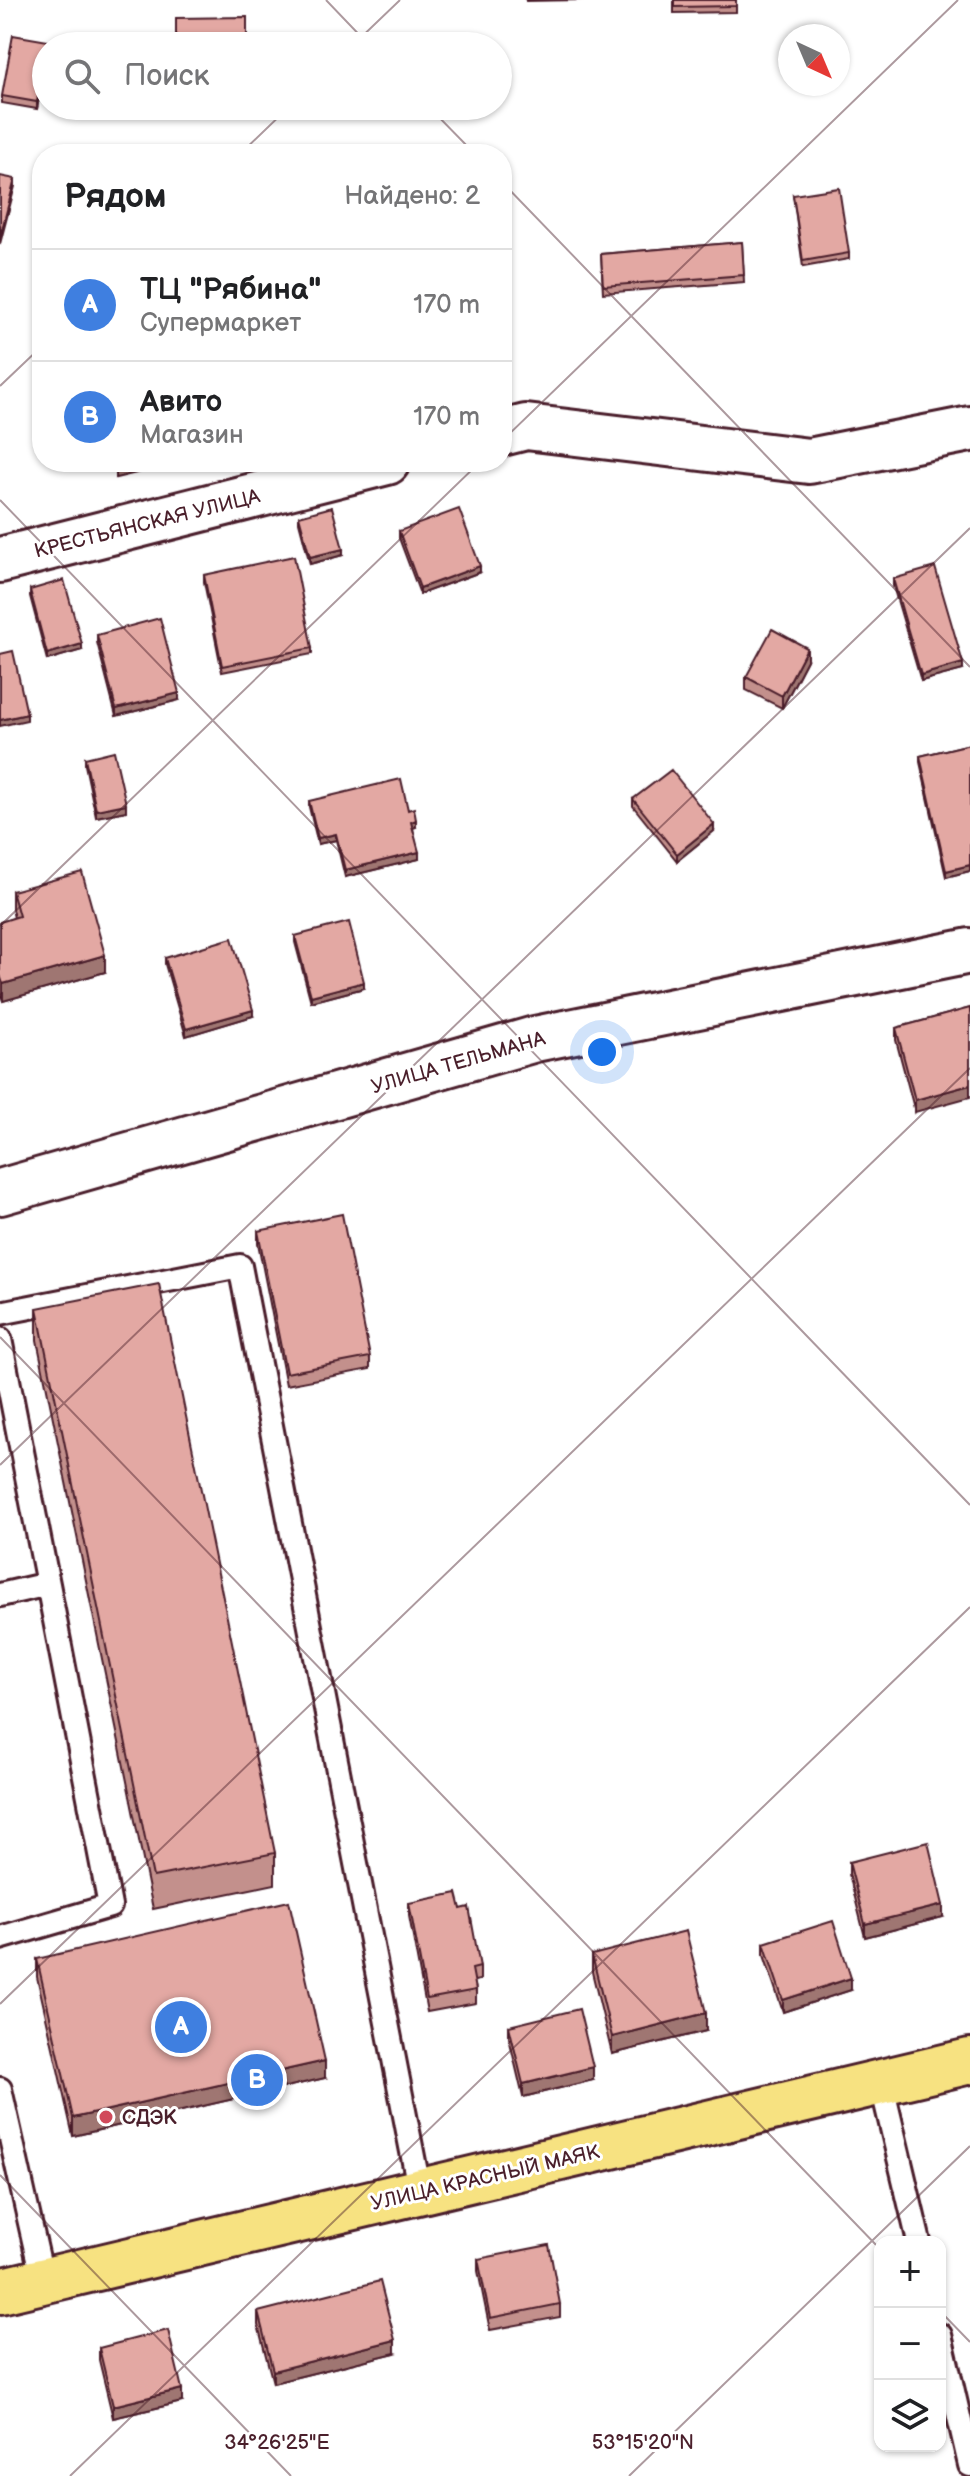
<!DOCTYPE html>
<html lang="ru">
<head>
<meta charset="utf-8">
<style>
  :root { --surface:#fff; --page:#f2f2f2; --text:#202124; --muted:#757577; --line:#e0e0e0; --accent:#d1495b }
  body { margin:0; font-family:"Balsamiq Sans",sans-serif; background:var(--page); color:var(--text) }
  .controls { position:absolute; right:24px; bottom:24px; display:grid; overflow:hidden; border-radius:16px; box-shadow:0 2px 6px #0004 }
  .controls button { width:72px; height:72px; display:grid; place-items:center; padding:0; border:0; border-bottom:2px solid var(--line); background:var(--surface); color:var(--text); font:40px sans-serif }
  .compass { position:absolute; left:778px; top:24px; width:72px; height:72px; border-radius:50%; background:var(--surface); box-shadow:0 2px 6px #0004; rotate:136deg }
  .you { position:absolute; left:602px; top:1052px; width:28px; height:28px; margin:-20px; border:6px solid #fff; border-radius:50%; background:#1a73e8; box-shadow:0 0 0 12px #1a73e833 }
  .badge { display:grid; place-items:center; width:52px; height:52px; border-radius:50%; background:var(--accent); color:#fff; font-size:26px; font-weight:700 }
  .pin { position:absolute; translate:-50% -50%; border:4px solid #fff; box-shadow:0 2px 8px #0006 }
  .list { margin:0; padding:0; list-style:none }
  h2 { display:flex; justify-content:space-between; align-items:center; height:104px; margin:0; padding:0 32px; font-size:34px }
  h2 small { font-size:26px; font-weight:400; color:var(--muted) }
  .list li { display:grid; grid-template-columns:52px 1fr auto; gap:24px; align-items:center; box-sizing:border-box; height:112px; padding:0 32px; border-top:2px solid var(--line) }
  .list b { display:block; font-size:30px; white-space:nowrap }
  .list p { margin:0; font-size:26px; white-space:nowrap; color:var(--muted) }
  .list em { font-size:26px; font-style:normal; color:var(--muted) }
  .icon { flex:none; width:44px; height:44px; fill:none; stroke:currentColor; stroke-width:2; stroke-linecap:round; stroke-linejoin:round }
  .map { position:relative; flex:none; width:970px; height:2476px; overflow:hidden }
  .search { position:absolute; background:var(--surface); box-shadow:0 2px 6px #0004; left:32px; top:32px; width:480px; height:88px; display:flex; align-items:center; gap:20px; box-sizing:border-box; padding:0 28px; border-radius:44px; color:var(--muted); font-size:30px }
  .panel { position:absolute; background:var(--surface); box-shadow:0 2px 6px #0004; left:32px; top:144px; width:480px; height:328px; border-radius:32px }
  .map>svg:first-child { display:block }
</style>
</head>
<body>
<div class="map">
<svg width="970" height="2476" viewBox="0 0 970 2476">
  <rect width="100%" height="100%" fill="#fff"/>
  <filter id="ink" filterUnits="userSpaceOnUse"><feTurbulence type="fractalNoise" baseFrequency=".0125" numOctaves="2"/><feDisplacementMap in="SourceGraphic" scale="16" xChannelSelector="R" yChannelSelector="G"/><feConvolveMatrix kernelMatrix="1 2 1 2 8 2 1 2 1" color-interpolation-filters="sRGB"/></filter>
  <g filter="url(#ink)">
    <g fill="none" stroke-linecap="round" stroke-linejoin="round">
      <g stroke="#4a1f2b" stroke-width="28">
        <path id="lane" d="M 0,1313 L 240,1266 L 420,2193
          M 0,1339 L 48,1584 L 0,1595
          M 0,1938 L 110,1906 L 48,1584
          M 881,2082 L 919,2242
          M 0,2089 L 43,2281
          M 940,2335 L 970,2465"/>
      </g>
      <g stroke="#4a1f2b" stroke-width="50">
        <path id="street" d="M 502,433 L 526,427 L 809,461 L 970,429
          M 0,560 L 387,462
          M 0,1192 L 535,1039 L 970,951"/>
      </g>
      <g stroke="#4a1f2b" stroke-width="50">
        <path id="primary" d="M 0,2291 L 970,2061"/>
      </g>
      <use href="#lane" stroke="#fff" stroke-width="22"/>
      <use href="#street" stroke="#fff" stroke-width="44"/>
      <use href="#primary" stroke="#f7e281" stroke-width="44"/>
    </g>
    <path fill="#c3908c" stroke="#4a1f2b" stroke-width="2" d="M 526,0 L 584,0 L 526,1 Z
      M 674,0 L 736,0 L 736,12 L 674,13 Z
      M 48,46 L 37,109 L 2,103 L 2,96 Z
      M 793,195 L 849,253 L 849,259 L 803,267 Z
      M 742,242 L 744,282 L 603,293 L 601,254 Z
      M 299,516 L 343,555 L 310,564 L 299,522 Z
      M 399,531 L 480,572 L 420,594 L 399,538 Z
      M 204,575 L 312,648 L 312,654 L 222,672 L 204,582 Z
      M 893,579 L 963,670 L 921,681 L 893,586 Z
      M 30,590 L 82,650 L 47,660 L 30,596 Z
      M 97,635 L 179,700 L 116,716 L 97,642 Z
      M 807,660 L 782,708 L 746,690 L 746,677 Z
      M 970,744 L 970,871 L 946,877 L 920,762 L 920,756 Z
      M 85,758 L 126,811 L 96,817 L 85,765 Z
      M 633,799 L 714,831 L 677,861 L 633,806 Z
      M 309,801 L 408,810 L 416,827 L 413,828 L 419,859 L 345,877 L 336,840 L 318,844 L 309,807 Z
      M 12,891 L 105,972 L 3,1001 L 0,992 L 0,922 L 14,918 L 12,909 Z
      M 295,936 L 364,988 L 311,1002 L 295,942 Z
      M 165,958 L 253,1016 L 186,1036 L 165,964 Z
      M 970,1008 L 915,1112 L 896,1040 L 896,1028 Z
      M 258,1231 L 370,1357 L 370,1369 L 286,1385 L 258,1243 Z
      M 37,1308 L 275,1853 L 275,1884 L 153,1909 L 37,1340 Z
      M 849,1862 L 943,1917 L 865,1937 L 849,1874 Z
      M 409,1903 L 461,1909 L 480,1967 L 480,1980 L 474,1981 L 476,1990 L 476,2003 L 427,2012 L 409,1916 Z
      M 764,1943 L 851,1990 L 783,2012 L 764,1955 Z
      M 592,1955 L 706,2031 L 612,2054 L 592,1972 Z
      M 37,1959 L 325,2078 L 73,2136 L 37,1977 Z
      M 509,2026 L 593,2080 L 523,2097 L 509,2038 Z
      M 478,2259 L 560,2304 L 560,2317 L 490,2330 L 478,2271 Z
      M 258,2312 L 395,2353 L 273,2383 L 258,2325 Z
      M 99,2348 L 182,2402 L 113,2418 L 99,2360 Z"/>
    <path fill="#9f7672" stroke="#4a1f2b" stroke-width="2" d="M 46,50 L 46,57 L 37,109 L 37,102 Z
      M 15,179 L 15,186 L 0,244 L 0,237 Z
      M 145,464 L 145,471 L 116,478 L 116,471 Z
      M 343,549 L 343,555 L 310,564 L 310,557 Z
      M 480,566 L 480,572 L 420,594 L 420,588 Z
      M 82,644 L 82,650 L 47,660 L 47,654 Z
      M 807,648 L 807,660 L 782,708 L 782,696 Z
      M 963,663 L 963,670 L 921,681 L 921,675 Z
      M 179,693 L 179,700 L 116,716 L 116,709 Z
      M 27,714 L 27,720 L 0,726 L 0,720 Z
      M 126,804 L 126,811 L 96,817 L 96,810 Z
      M 416,820 L 416,827 L 411,828 L 411,822 Z
      M 714,824 L 714,831 L 677,861 L 677,854 Z
      M 336,834 L 336,840 L 318,844 L 318,838 Z
      M 419,852 L 419,859 L 345,877 L 345,870 Z
      M 970,865 L 970,871 L 946,877 L 946,871 Z
      M 105,955 L 105,972 L 3,1001 L 3,984 Z
      M 364,982 L 364,988 L 311,1002 L 311,996 Z
      M 253,1010 L 253,1016 L 186,1036 L 186,1029 Z
      M 970,1085 L 970,1097 L 915,1112 L 915,1100 Z
      M 943,1905 L 943,1917 L 865,1937 L 865,1924 Z
      M 851,1978 L 851,1990 L 783,2012 L 783,2000 Z
      M 706,2013 L 706,2031 L 612,2054 L 612,2037 Z
      M 325,2061 L 325,2078 L 73,2136 L 73,2118 Z
      M 593,2067 L 593,2080 L 523,2097 L 523,2084 Z
      M 395,2340 L 395,2353 L 273,2383 L 273,2371 Z
      M 182,2389 L 182,2402 L 113,2418 L 113,2406 Z"/>
    <path fill="#e3a8a3" stroke="#4a1f2b" stroke-width="2" d="M 674,0 L 736,0 L 736,6 L 674,7 Z
      M 247,17 L 247,46 L 176,46 L 176,18 Z
      M 13,35 L 48,41 L 37,102 L 2,96 Z
      M 0,176 L 15,179 L 0,237 Z
      M 839,188 L 849,253 L 803,261 L 793,195 Z
      M 742,242 L 744,275 L 603,286 L 601,254 Z
      M 114,462 L 144,462 L 145,464 L 116,471 Z
      M 332,507 L 343,549 L 310,557 L 299,516 Z
      M 459,509 L 480,566 L 420,588 L 399,531 Z
      M 294,556 L 312,648 L 222,666 L 204,575 Z
      M 935,567 L 963,663 L 921,675 L 893,579 Z
      M 64,580 L 82,644 L 47,654 L 30,590 Z
      M 160,618 L 179,693 L 116,709 L 97,635 Z
      M 772,629 L 807,648 L 782,696 L 746,677 Z
      M 13,651 L 27,714 L 0,720 L 0,654 Z
      M 970,744 L 970,865 L 946,871 L 920,756 Z
      M 114,751 L 126,804 L 96,810 L 85,758 Z
      M 671,770 L 714,824 L 677,854 L 633,799 Z
      M 401,779 L 408,810 L 414,808 L 416,820 L 411,822 L 419,852 L 345,870 L 336,834 L 318,838 L 309,801 Z
      M 82,872 L 105,955 L 3,984 L 0,975 L 0,922 L 19,916 L 12,891 Z
      M 349,922 L 364,982 L 311,996 L 295,936 Z
      M 232,938 L 253,1010 L 186,1029 L 165,958 Z
      M 970,1008 L 970,1085 L 915,1100 L 896,1028 Z
      M 342,1214 L 370,1357 L 286,1373 L 258,1231 Z
      M 159,1284 L 275,1853 L 153,1877 L 37,1308 Z
      M 928,1842 L 943,1905 L 865,1924 L 849,1862 Z
      M 457,1893 L 461,1909 L 469,1907 L 480,1967 L 472,1969 L 476,1990 L 427,1999 L 409,1903 Z
      M 289,1901 L 325,2061 L 73,2118 L 37,1959 Z
      M 833,1921 L 851,1978 L 783,2000 L 764,1943 Z
      M 686,1931 L 706,2013 L 612,2037 L 592,1955 Z
      M 579,2009 L 593,2067 L 523,2084 L 509,2026 Z
      M 549,2245 L 560,2304 L 490,2318 L 478,2259 Z
      M 380,2281 L 395,2340 L 273,2371 L 258,2312 Z
      M 168,2330 L 182,2389 L 113,2406 L 99,2348 Z"/>
  </g>
  <path fill="none" stroke="#4a1f2b" stroke-width="2" stroke-opacity="0.45" d="M 326,0 L 370,46M 352,46 L 400,0M 428,106 L 475,154M 240,154 L 290,106M 502,182 L 970,667M 0,386 L 42,346M 502,441 L 958,0M 0,500 L 970,1505M 0,926 L 480,462M 0,1337 L 880,2249M 0,1465 L 970,528M 0,2004 L 970,1068M 0,2175 L 291,2476M 940,2311 L 970,2342M 70,2476 L 970,1607M 629,2476 L 970,2146"/>
  <circle fill="#d1495b" stroke="#fff" stroke-width="3" cx="106" cy="2117" r="8"/>
  <g text-anchor="middle" stroke-width="6" stroke-linejoin="round" paint-order="stroke">
    <g font-size="20" fill="#4a1f2b" stroke="#fff">
      <text transform="translate(147 523) rotate(-14)" y="7">КРЕСТЬЯНСКАЯ УЛИЦА</text>
      <text transform="translate(458 1062) rotate(-16)" y="7">УЛИЦА ТЕЛЬМАНА</text>
      <text transform="translate(485 2177) rotate(-13)" y="7">УЛИЦА КРАСНЫЙ МАЯК</text>
    </g>
    <g font-size="20" font-weight="bold" fill="#4a1f2b" stroke="#fff" text-anchor="start">
      <text x="122" y="2124">СДЭК</text>
    </g>
  </g>
  <g font-size="20" text-anchor="middle" fill="#4a1f2b" stroke="#fff" stroke-width="6" stroke-linejoin="round" paint-order="stroke">
    <text x="277" y="2449">34°26'25"E</text>
    <text x="643" y="2449">53°15'20"N</text>
  </g>
</svg>
<div class="controls">
<button>+</button>
<button>−</button>
<button><svg class="icon" aria-label="layers" viewBox="0 0 24 24"><path d="M12 4l9 5-9 5-9-5zM3 14l9 5 9-5"/></svg></button>
</div>
<svg class="compass" viewBox="-18 -18 36 36"><path d="M0-13l5 13h-10z" fill="#e53935"/><path d="M0 13l5-13h-10z" fill="#757577"/></svg>
<div class="you"></div>
<div class="pin badge" style="left:181px;top:2027px;background:#3f7fe0">A</div>
<div class="pin badge" style="left:257px;top:2080px;background:#3f7fe0">B</div>
<div class="search"><svg class="icon" aria-label="search" viewBox="0 0 24 24"><circle cx="10" cy="10" r="6"/><path d="M15 15l6 6"/></svg>Поиск</div>
<section class="panel">
<h2>Рядом<small>Найдено: 2</small></h2>
<ul class="list">
<li><span class="badge" style="background:#3f7fe0">A</span><div><b>ТЦ &quot;Рябина&quot;</b><p>Супермаркет</p></div><em>170 m</em></li>
<li><span class="badge" style="background:#3f7fe0">B</span><div><b>Авито</b><p>Магазин</p></div><em>170 m</em></li>
</ul>
</section>
</div>
</body>
</html>
